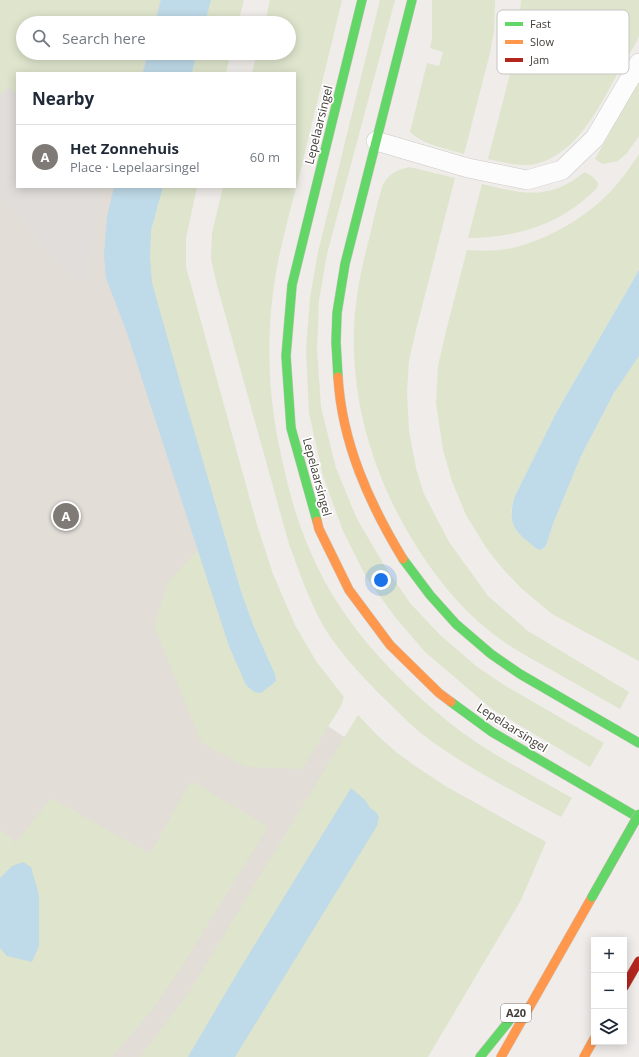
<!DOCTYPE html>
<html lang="en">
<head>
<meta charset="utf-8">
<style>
  :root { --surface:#fff; --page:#f2f2f3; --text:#1f2937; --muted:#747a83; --line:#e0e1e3; --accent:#7f7a75 }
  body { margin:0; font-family:"Open Sans",sans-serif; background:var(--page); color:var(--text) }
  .controls { position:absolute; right:12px; bottom:12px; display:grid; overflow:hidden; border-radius:0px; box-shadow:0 2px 10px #0003 }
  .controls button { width:36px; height:36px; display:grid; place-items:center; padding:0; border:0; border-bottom:1px solid var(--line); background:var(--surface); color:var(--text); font:20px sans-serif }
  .you { position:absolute; left:381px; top:580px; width:14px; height:14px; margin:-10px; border:3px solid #fff; border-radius:50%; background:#1a73e8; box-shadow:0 0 0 6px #1a73e833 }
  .badge { display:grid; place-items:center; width:26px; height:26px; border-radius:50%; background:var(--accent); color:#fff; font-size:13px; font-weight:700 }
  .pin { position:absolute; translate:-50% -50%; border:2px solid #fff; box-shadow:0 1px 4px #0006 }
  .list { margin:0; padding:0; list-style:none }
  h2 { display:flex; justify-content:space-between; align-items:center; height:52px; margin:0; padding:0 16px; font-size:17px }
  h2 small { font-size:13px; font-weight:400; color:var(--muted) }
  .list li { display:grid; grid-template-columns:26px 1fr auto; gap:12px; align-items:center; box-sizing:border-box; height:64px; padding:0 16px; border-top:1px solid var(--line) }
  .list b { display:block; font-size:15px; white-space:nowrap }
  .list p { margin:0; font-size:13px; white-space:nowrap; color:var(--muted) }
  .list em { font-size:13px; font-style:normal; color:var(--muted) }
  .icon { flex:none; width:22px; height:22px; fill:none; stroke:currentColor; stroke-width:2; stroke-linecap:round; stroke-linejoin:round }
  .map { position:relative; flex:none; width:639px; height:1057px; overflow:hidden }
  .search { position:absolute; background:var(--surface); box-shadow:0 2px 10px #0003; left:16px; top:16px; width:280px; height:44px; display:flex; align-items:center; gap:10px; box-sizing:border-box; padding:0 14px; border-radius:22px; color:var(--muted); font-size:15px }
  .panel { position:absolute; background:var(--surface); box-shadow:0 2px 10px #0003; left:16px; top:72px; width:280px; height:116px; border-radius:0px }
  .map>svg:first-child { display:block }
</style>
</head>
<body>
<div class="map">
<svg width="639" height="1057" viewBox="0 0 639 1057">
  <rect width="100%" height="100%" fill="#efece9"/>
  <path fill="#e2ddd7" d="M 0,0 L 190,0 L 184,23 L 23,23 L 23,53 L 176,53 L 171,73 L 17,73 L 17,187 L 141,187 L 256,679 L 445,803 L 304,1057 L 0,1057 Z"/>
  <path fill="#dee5cc" d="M 0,0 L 160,0 L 154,23 L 23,23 L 23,53 L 147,53 L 142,73 L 17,73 L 17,95 L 8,88 L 0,96 Z
    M 211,0 L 244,0 L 238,23 L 205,23 Z
    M 270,0 L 342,0 C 328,59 313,118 299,177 C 289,215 278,253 273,292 C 266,347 269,401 281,455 C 288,488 297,522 311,553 C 339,619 390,674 445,719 C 483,751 529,773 572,798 L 561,817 C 517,793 471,770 430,740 C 416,730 404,718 392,706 C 370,685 349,663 331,638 C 312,610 301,576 289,544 L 217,285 L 211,259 L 212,233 L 223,187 L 295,187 L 295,73 L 252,73 L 257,53 L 289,53 L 289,23 L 265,23 Z
    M 380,0 L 395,0 L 327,254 L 319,300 L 317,349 L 321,407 L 336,468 L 357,519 L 384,565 L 410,603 L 440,635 L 476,666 L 504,685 L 604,743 L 590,767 L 492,709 L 425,652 L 395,617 L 366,577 L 343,531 L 323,476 L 309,413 L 306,350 L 310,298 L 318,252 Z
    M 432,0 L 495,0 L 494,31 L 490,53 L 464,154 C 447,149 422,144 410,132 L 427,63 L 439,66 L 443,52 L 430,48 L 432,39 Z
    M 521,0 L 639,0 C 639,9 639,29 639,36 C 635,47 626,58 621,68 C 601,102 583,145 545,161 C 526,169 507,163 488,159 L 518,43 Z
    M 197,53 L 231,53 L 226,73 L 192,73 Z
    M 639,81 L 639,136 L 627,153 L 618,161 L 603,164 L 595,159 Z
    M 639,154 L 639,270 L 556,413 L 514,498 L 511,512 L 516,530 L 537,549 L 542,550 L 546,546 L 553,524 L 581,456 L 614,393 L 639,356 L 639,661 L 552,614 L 521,588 L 503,569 L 487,549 L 466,515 L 452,481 L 443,450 L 436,403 L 438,366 L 446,331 L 467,250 C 480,251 494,251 507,249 C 537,244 572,225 595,206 C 612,192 627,173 639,154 Z
    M 409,167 L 455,178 L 417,326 L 409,360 L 407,392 L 409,431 L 416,468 L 424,494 L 449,542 L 488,596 L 528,631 L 629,692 L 620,709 C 597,696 573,682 550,669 C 528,657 506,645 487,629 C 460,607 439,581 420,552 C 374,481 348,398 355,313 C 357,290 362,266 368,243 C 373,223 377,203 383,184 C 390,173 397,170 409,167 Z
    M 585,172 L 593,177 L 598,183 C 598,190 590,194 585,199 C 553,227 510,238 468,238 L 482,184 C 523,194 549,201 585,172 Z
    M 163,187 L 197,187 L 186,238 L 186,267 L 257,525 L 273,574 L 295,625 L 316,661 L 344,697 L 341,706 L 302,769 L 246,767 L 202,743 L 154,626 L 169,581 L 198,550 L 229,646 L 246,685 L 275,674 L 254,627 L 241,591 L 183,393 L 152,283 L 150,258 L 151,231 Z
    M 358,715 L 377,735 L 396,752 L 415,766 L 447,787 L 546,842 L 521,900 L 428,1057 L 235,1057 L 322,914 L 370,808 L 365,800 L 351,788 L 235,977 L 188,1057 L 140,1057 L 188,994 Z
    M 191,781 L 268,827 L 180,969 L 151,1011 L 112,1057 L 0,1057 L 0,948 L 7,956 L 12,866 L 0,878 L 0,829 L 16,843 L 51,798 L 150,854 Z"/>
  <path fill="#e0ddda" d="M 8,87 L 17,95 L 17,187 L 101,187 L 88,276 L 77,284 L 0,195 L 0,96 Z"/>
  <path fill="#bfdae8" d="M 161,0 L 211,0 L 205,23 L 155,23 Z
    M 148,53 L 197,53 L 192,73 L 143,73 Z
    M 114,187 L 163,187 L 151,231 L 150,258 L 152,283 L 183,393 L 241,591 L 254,627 L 275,674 L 276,681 L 261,693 L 254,692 L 246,685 L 229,646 L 127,333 L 106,278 L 104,254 L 107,217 Z
    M 639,270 L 639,356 L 614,393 L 581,456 L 553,524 L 546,546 L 541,550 L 537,549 C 516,532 507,527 514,498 L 556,413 Z
    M 351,788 L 365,800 L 370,808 L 376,812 L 379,817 L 377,826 L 235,1057 L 188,1057 L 235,977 Z
    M 23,862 L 31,867 L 39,895 L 39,946 L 32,962 L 7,956 L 0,948 L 0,878 L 12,866 Z"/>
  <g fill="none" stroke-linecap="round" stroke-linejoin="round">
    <g stroke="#cccac7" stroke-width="20">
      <path id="lane" d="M 376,141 L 468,168 L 527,180 L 562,170 L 595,138 L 639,63"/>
    </g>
    <g stroke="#ccc8c1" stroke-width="10">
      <path id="fast" d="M 338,377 L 336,342 L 337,313 L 345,264 L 412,0
        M 317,521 L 291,428 L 286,356 L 292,285 L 362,0
        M 403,559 L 430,595 L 456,624 L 491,654 L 520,674 L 639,743
        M 451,702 L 492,732 L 639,818
        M 480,1057 L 509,1021"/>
    </g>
    <g stroke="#ccc8c1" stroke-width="10">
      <path id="slow" d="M 338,377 C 342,443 369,503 403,559
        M 317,521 L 319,529 L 349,590 L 390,645 L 439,693 L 451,702
        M 501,1057 L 592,897
        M 584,1057 L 594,1039"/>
    </g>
    <g stroke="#ccc8c1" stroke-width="10">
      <path id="jam" d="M 624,987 L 639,961"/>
    </g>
    <use href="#lane" stroke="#fdfcfc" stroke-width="19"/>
    <use href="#fast" stroke="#63d668" stroke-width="9"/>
    <use href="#slow" stroke="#ff974d" stroke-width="9"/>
    <use href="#jam" stroke="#b3261e" stroke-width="9"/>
    <g stroke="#c3b7a8" stroke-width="10" stroke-linecap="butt">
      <path id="fast-bridge" d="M 592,897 L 639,814"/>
    </g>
    <use href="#fast-bridge" stroke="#63d668" stroke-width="9"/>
  </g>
  <g text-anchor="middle" stroke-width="3.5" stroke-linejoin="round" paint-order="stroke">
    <rect fill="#fff" stroke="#7b7773" stroke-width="1" x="501" y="1004" width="30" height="18" rx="3"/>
    <g font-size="11" font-weight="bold" fill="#433d37">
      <text x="516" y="1017">A20</text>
    </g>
    <g font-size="12" fill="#433d37" stroke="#fff">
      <text transform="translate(319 125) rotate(-76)" y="4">Lepelaarsingel</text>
      <text transform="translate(317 477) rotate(75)" y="4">Lepelaarsingel</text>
      <text transform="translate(512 728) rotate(32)" y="4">Lepelaarsingel</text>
    </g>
  </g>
  <rect x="497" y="10" width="132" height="64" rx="6" fill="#fff" stroke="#c7c5c3" stroke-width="1"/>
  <rect x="505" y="22" width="18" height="4" fill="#63d668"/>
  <rect x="505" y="40" width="18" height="4" fill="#ff974d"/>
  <rect x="505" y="58" width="18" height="4" fill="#b3261e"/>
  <g font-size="11" fill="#433d37">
    <text x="530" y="28">Fast</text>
    <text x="530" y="46">Slow</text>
    <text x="530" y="64">Jam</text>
  </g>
</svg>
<div class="controls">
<button>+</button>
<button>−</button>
<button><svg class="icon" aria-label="layers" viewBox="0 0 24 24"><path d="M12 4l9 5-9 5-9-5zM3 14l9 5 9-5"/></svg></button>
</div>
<div class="you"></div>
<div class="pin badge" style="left:66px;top:516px">A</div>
<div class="search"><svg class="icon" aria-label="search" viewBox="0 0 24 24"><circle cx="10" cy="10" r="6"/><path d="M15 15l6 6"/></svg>Search here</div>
<section class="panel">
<h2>Nearby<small></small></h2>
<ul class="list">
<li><span class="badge">A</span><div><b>Het Zonnehuis</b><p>Place · Lepelaarsingel</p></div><em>60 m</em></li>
</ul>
</section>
</div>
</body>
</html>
